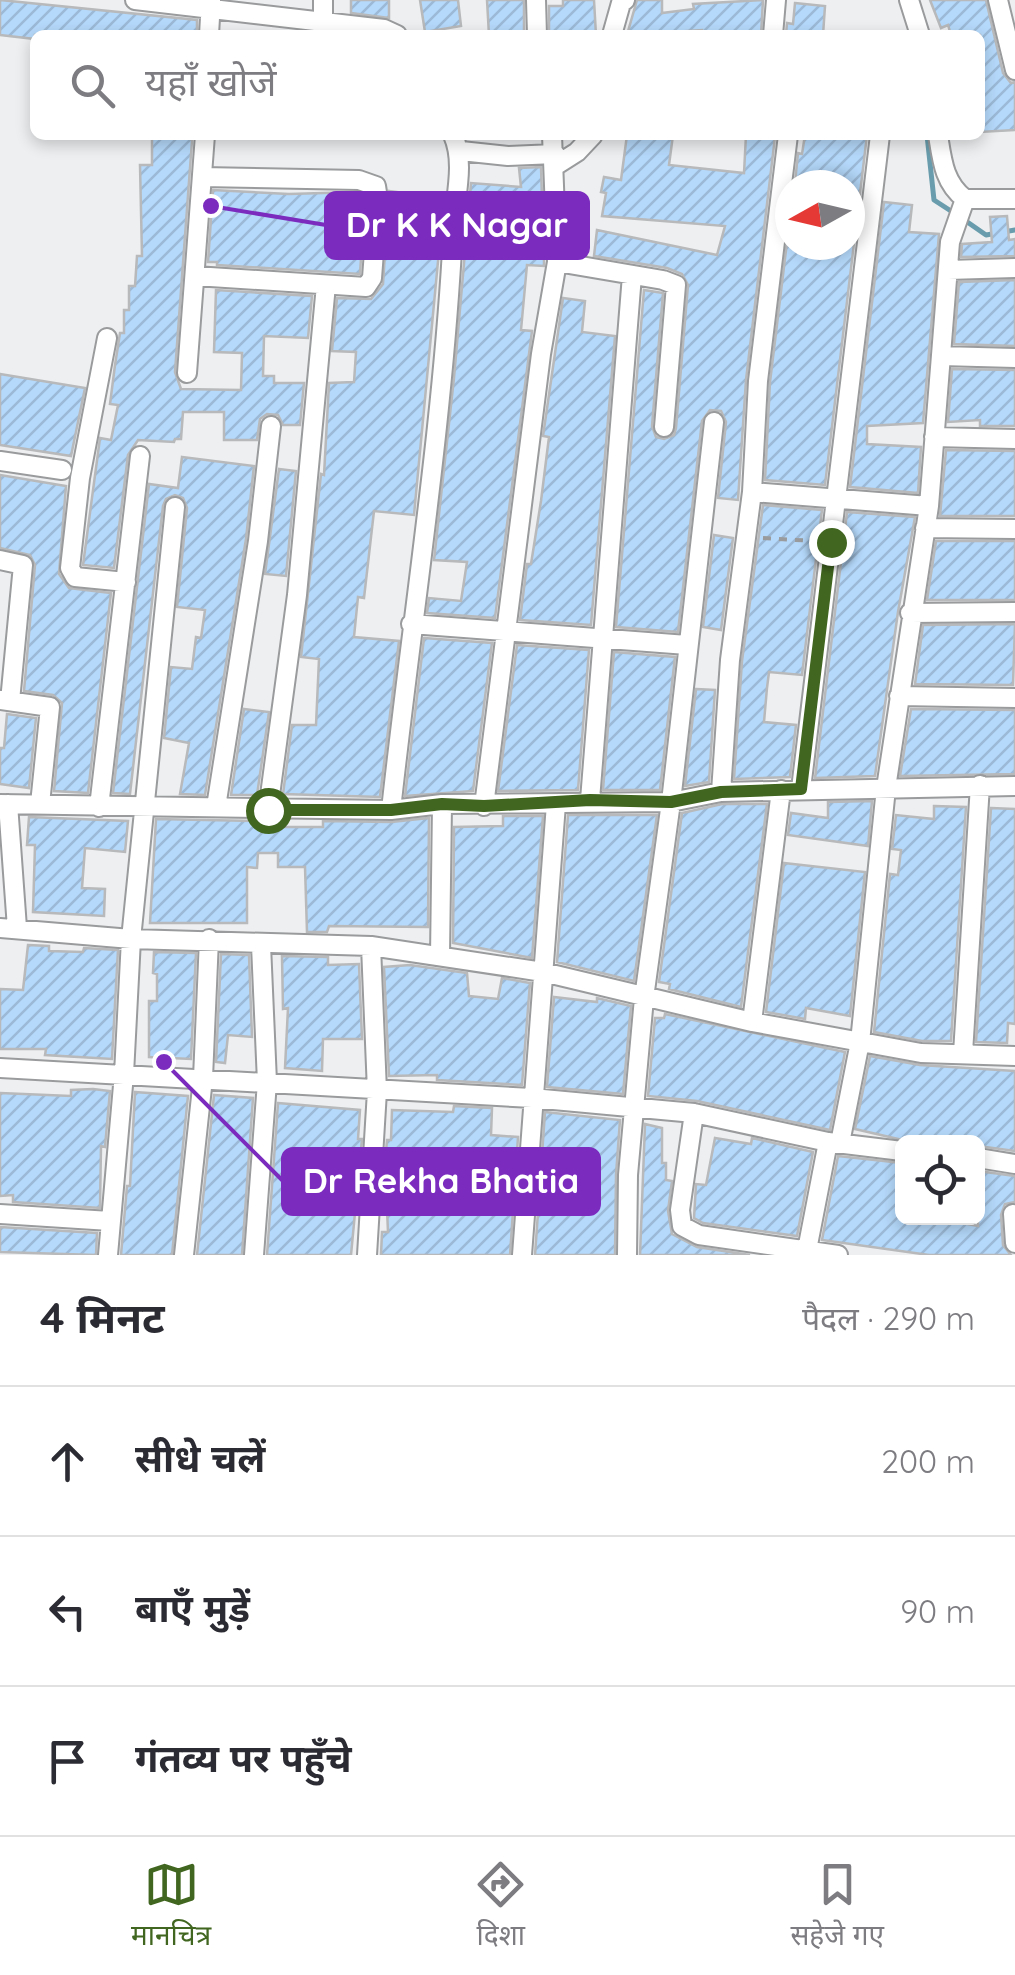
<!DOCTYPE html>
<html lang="hi">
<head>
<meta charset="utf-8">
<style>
  :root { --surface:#fff; --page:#f7f7f7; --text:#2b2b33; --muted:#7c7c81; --line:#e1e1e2; --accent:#416620 }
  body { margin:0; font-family:Quicksand,"Noto Sans Devanagari",sans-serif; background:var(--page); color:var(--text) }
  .controls { position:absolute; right:30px; bottom:30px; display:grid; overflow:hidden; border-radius:15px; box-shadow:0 5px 15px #0003 }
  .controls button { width:90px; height:90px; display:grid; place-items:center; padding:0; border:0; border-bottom:2px solid var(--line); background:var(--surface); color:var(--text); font:50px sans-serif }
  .compass { position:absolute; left:775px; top:170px; width:90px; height:90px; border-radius:50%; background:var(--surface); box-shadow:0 5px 15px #0003; rotate:262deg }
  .stop { position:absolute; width:30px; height:30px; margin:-22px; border:8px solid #416620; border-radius:50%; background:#fff }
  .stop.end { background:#416620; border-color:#fff; box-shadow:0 2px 10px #0008 }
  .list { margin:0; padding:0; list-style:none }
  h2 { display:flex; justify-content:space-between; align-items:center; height:130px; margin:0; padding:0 40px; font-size:42px }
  h2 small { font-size:32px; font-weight:400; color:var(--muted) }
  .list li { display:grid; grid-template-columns:65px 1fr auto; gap:30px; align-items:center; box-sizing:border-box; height:150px; padding:0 40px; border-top:2px solid var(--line) }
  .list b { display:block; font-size:38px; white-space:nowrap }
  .list em { font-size:32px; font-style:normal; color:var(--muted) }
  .icon { flex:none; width:55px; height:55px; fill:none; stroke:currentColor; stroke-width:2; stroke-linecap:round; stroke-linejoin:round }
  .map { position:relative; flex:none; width:1015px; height:1255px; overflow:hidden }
  .search { position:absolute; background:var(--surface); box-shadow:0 5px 15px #0003; left:30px; right:30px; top:30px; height:110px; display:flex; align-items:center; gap:25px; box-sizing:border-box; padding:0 35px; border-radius:15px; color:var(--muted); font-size:38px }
  .sheet { height:580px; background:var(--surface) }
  nav { display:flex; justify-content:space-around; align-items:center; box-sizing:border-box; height:140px; border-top:2px solid var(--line); background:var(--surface); font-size:28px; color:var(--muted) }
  nav a { display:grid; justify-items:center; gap:5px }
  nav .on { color:var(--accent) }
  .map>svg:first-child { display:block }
</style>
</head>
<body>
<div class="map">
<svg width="1015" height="1255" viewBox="0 0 1015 1255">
  <defs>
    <pattern id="building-hatch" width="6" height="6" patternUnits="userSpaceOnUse" patternTransform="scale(2.5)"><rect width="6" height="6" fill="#b5d9fb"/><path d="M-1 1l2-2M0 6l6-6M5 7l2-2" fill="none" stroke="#9cbad7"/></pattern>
  </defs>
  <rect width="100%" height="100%" fill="#edeff0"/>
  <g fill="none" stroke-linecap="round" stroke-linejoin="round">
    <path stroke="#699dad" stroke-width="5" d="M 927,135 L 934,200 L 954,213
      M 963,219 L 986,235 L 1015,230"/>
  </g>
  <path fill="url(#building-hatch)" stroke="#b7b9ba" stroke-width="2.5" d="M 0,0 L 197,20 L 197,35 L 35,35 L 35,39 L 0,35 Z
    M 351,0 L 389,0 L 389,18 L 351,13 Z
    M 420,0 L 458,0 L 461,26 L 425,32 Z
    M 487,0 L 524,0 L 524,35 L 489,35 Z
    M 563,0 L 594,0 L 596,35 L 549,35 L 549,6 L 563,6 Z
    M 637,0 L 662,0 L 662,13 L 694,9 L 693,4 L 763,0 L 761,35 L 702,35 L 702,30 L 627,35 Z
    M 930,0 L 986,0 L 1003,73 L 1011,83 L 1015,82 L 1015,130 L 980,132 L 980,35 L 951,35 L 948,25 L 941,28 Z
    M 795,3 L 825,6 L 823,35 L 786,35 L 787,23 L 793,24 Z
    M 152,135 L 190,135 L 192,141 L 175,372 L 181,389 L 241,390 L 242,353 L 214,352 L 216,290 L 312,296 L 308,338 L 264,336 L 263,376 L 274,376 L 274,383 L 304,383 L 300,425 L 283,425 L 278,415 L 267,414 L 260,419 L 257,440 L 224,440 L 224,412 L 183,412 L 181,439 L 175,439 L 174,442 L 138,440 L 128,455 L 114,568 L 83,565 L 100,438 L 111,440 L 118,405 L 110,404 L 115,365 L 120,333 L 124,333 L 124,310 L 129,310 L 129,286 L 135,286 L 137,256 L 142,256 L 140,165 L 152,165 Z
    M 627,135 L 673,135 L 669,165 L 744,173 L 746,135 L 775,137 L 746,380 L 738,500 L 718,498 L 726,422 L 721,411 L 710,410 L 702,421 L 678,632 L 616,627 L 644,290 L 663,293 L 652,426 L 656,437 L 664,439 L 674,435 L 676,428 L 688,285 L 682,274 L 667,268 L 594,256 L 597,230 L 717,255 L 725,226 L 602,216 L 606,193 L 601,192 L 604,177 L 621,180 Z
    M 805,135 L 867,135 L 825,485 L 765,480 L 770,382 L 787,242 L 850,245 L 850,185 L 795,183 L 798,153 L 802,154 Z
    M 541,167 L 544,261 L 544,266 L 527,265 L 521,330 L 532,331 L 495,618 L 427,613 L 429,598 L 461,601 L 467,562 L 434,560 L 454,378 L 471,183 L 521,187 L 519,168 Z
    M 213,190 L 289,194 L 357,192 L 365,195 L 360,274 L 217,265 L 217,262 L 208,262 Z
    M 389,191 L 444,198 L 414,515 L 374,511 L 364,598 L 358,597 L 354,637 L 399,641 L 380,797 L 283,794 L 292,725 L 316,725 L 319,659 L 301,657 L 321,474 L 324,475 L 329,383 L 354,382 L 356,352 L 332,351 L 337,298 L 371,299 L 383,284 Z
    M 884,202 L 912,205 L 909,232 L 939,234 L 923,423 L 867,426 L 867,444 L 921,447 L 918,493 L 850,487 Z
    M 1007,216 L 1009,240 L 1015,239 L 1015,256 L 961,257 L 962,244 L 992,242 L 990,217 Z
    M 1015,280 L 1015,346 L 954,344 L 959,282 Z
    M 563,298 L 585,301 L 582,332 L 615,336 L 591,625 L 520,620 L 527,564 L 531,564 L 541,501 L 549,437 L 543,436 Z
    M 952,369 L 1015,370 L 1015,426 L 980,426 L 980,420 L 948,422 Z
    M 0,374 L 85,388 L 71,456 L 0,445 Z
    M 946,450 L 1015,451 L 1015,516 L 940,516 Z
    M 182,457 L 254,466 L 246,539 L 205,795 L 180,794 L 189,743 L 164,738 L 171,667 L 192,669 L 196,637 L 201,638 L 205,610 L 177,607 L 187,508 L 183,498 L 175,495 L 166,499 L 163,506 L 130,794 L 113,793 L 149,484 L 178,488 Z
    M 279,469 L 296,471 L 286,576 L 265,574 Z
    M 0,475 L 66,486 L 59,574 L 69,588 L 111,593 L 88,793 L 54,791 L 62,703 L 53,695 L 24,691 L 35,565 L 30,555 L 0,548 Z
    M 763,505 L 822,510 L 802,675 L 769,672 L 767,688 L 764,722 L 796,725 L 790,777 L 734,779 L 742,661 Z
    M 847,512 L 915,517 L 898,612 L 875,776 L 815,778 Z
    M 714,535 L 733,538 L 721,630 L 703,627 Z
    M 936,541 L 1015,541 L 1015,600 L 927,600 Z
    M 1015,624 L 1013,685 L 915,684 L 923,625 Z
    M 424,638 L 492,643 L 473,791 L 405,796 Z
    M 517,645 L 589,650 L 578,790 L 498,791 Z
    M 614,652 L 675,657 L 660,790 L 603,790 Z
    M 696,689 L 715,690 L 709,782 L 685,786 Z
    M 244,709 L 269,712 L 257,795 L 231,795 Z
    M 911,709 L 1015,710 L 1015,774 L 900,776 Z
    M 7,714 L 36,718 L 29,788 L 0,784 L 0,748 L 4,748 Z
    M 872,801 L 868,846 L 788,835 L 791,813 L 828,818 L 828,802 Z
    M 722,804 L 767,804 L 741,1007 L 669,989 L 670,984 L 659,982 L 682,813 Z
    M 934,806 L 966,807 L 951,1041 L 922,1041 L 874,1032 L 890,874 L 898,875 L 901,850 L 892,849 L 896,815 L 934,819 Z
    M 991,808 L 1015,809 L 1015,1024 L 1008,1023 L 1007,1043 L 976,1042 Z
    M 568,815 L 657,815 L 634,981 L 557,962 Z
    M 503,816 L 543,816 L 532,958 L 453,943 L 454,827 L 503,826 Z
    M 29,817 L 128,821 L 125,852 L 85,848 L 82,888 L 105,889 L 104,916 L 33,912 L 35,845 L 27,845 Z
    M 429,818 L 428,927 L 329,926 L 327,932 L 307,932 L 305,867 L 278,867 L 278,853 L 258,853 L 257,868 L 247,867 L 247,923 L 150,923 L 156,819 L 262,821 L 269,822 L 269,827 L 323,827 L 323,821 L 391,822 Z
    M 784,863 L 865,872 L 850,1016 L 806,1008 L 805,1019 L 766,1012 Z
    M 28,945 L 49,946 L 49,951 L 83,952 L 84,948 L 118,950 L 112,1059 L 45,1055 L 46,1049 L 0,1049 L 0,989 L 23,990 Z
    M 154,952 L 196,953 L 191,1059 L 149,1057 L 149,1001 L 157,1001 L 157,974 L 153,973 Z
    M 221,954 L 249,955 L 252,1037 L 228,1035 L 225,1063 L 216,1062 Z
    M 282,956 L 328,957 L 328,965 L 359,964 L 362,1039 L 323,1039 L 322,1071 L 285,1068 L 288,1008 L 283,1009 Z
    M 410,965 L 467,973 L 469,996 L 498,999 L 502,978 L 530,983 L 522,1085 L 437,1080 L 437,1075 L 389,1076 L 384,967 Z
    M 554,997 L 597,1002 L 597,998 L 631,1006 L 623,1094 L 547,1087 Z
    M 665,1014 L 845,1052 L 830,1130 L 697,1101 L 648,1096 L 655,1018 L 664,1018 Z
    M 870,1056 L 920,1065 L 1015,1071 L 1015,1151 L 978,1146 L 978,1142 L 911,1142 L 855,1129 Z
    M 93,1089 L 110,1091 L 105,1147 L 101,1146 L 100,1208 L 13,1202 L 13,1195 L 0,1196 L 0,1093 L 71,1096 L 71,1090 Z
    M 135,1092 L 188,1096 L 172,1255 L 121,1255 L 127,1186 L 130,1186 Z
    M 214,1095 L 253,1098 L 242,1255 L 197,1255 Z
    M 278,1103 L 360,1110 L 358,1139 L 362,1139 L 351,1255 L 267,1255 Z
    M 454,1106 L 492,1108 L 491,1135 L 518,1137 L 510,1255 L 381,1255 L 382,1232 L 388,1232 L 385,1163 L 387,1140 L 391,1140 L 392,1110 L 453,1112 Z
    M 545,1112 L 620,1120 L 616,1175 L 615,1255 L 535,1255 Z
    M 645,1124 L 662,1128 L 662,1163 L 666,1163 L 666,1180 L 672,1181 L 668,1211 L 672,1234 L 697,1247 L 750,1255 L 640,1255 Z
    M 715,1138 L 751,1144 L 752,1138 L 813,1152 L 797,1236 L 703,1223 L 694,1218 L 696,1184 L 706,1185 Z
    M 838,1156 L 902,1163 L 902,1218 L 935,1218 L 978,1226 L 978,1171 L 1015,1176 L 1015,1202 L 1005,1204 L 1001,1215 L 1003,1245 L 1011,1255 L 929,1255 L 822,1240 Z
    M 0,1227 L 97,1233 L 96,1255 L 0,1252 Z"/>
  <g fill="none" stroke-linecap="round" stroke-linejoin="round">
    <g stroke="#999b9c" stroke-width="22">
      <path id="minor" d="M 135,0 L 384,29 L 397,35
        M 536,0 L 537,35
        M 909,0 L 920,35
        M 998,0 L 1015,70
        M 323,22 L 323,0
        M 209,35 L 211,0
        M 612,35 L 621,3 L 625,0
        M 773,35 L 776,0
        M 938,135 C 942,160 944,183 965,199
        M 461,151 L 508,156 L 555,154
        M 555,166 L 577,152 L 593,135
        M 557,262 L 663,280 L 676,285 L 664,427
        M 948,270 L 1015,268
        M 195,276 L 366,287 L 372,278 L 378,199 L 376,186 L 359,180 L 202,177
        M 107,338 L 80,478 L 70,568 L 75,577 L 126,582
        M 941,356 L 1015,358
        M 187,373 L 205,135
        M 934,437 L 1015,439
        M 0,461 L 62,470
        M 752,492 L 929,506
        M 925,528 L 1015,529
        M 0,560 L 23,565 L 10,701
        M 910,613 L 1015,612
        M 411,624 L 687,645
        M 899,696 L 1015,698
        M 0,700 L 50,707 L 40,804
        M 801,789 L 880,135
        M 721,792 L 1015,786
        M 590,800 L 632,275
        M 0,804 L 391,810 L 442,804 L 671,802 L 721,792 L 730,660 L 752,492 L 758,381 L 788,135
        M 8,804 L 17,928
        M 484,806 L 541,354 L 557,262 L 552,135
        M 99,807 L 140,456
        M 216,807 L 258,541 L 271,426
        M 268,810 L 297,595 L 326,285
        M 391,810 C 412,617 443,426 453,232 C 454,201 466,164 453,135
        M 0,928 L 131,939 L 371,946 L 543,972 L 752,1022 L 921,1053 L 1015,1056
        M 440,956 L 442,804
        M 752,1022 L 781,790
        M 963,1053 L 980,785
        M 0,1068 L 532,1098 L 694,1113 L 828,1142 L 902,1151
        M 694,1113 L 680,1210 L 682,1226 L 699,1235 L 838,1255
        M 840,1143 L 860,1042 L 886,788 L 929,506 L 950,242 L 965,199 L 1015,199
        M 978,1158 L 1015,1164
        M 0,1214 L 110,1221
        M 1013,1214 L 1015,1243
        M 807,1250 L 828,1142
        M 108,1255 L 124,1074 L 131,939 L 175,507
        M 184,1255 L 203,1078 L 209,939
        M 254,1255 L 267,1082 L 261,945
        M 367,1255 L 377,1091 L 371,946
        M 522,1255 L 556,804
        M 627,1255 L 628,1175 L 644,998 L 671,802 L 714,422"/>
    </g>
    <path stroke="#999b9c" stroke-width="4" stroke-dasharray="8 8" stroke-linecap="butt" d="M 763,538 L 814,541"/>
    <use href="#minor" stroke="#fff" stroke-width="18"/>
  </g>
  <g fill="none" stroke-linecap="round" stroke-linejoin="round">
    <path stroke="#416620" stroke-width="12" d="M 268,810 L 391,810 L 442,804 L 484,806 L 590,800 L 671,802 L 721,792 L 801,789 L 831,542"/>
  </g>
  <path fill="none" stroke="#7b2cbf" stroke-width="4" d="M211 206L326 225M164 1062L283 1181"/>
  <g fill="#7b2cbf" stroke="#fff" stroke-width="4">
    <circle cx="211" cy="206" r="10"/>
    <circle cx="164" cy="1062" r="10"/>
  </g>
  <g fill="#7b2cbf" stroke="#7b2cbf" stroke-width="4">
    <rect x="326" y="193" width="262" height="65" rx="10"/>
    <rect x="283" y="1149" width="316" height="65" rx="10"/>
  </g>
  <g font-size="35" text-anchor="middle" font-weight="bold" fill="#fff">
    <text x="457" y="237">Dr K K Nagar</text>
    <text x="441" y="1193">Dr Rekha Bhatia</text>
  </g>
</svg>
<div class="controls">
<button><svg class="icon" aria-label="locate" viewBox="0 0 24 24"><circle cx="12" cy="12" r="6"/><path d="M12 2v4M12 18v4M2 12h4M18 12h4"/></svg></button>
</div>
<svg class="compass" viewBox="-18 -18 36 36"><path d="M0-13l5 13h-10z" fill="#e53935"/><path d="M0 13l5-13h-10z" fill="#7c7c81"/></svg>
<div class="stop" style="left:268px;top:810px"></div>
<div class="stop end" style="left:831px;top:542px"></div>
<div class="search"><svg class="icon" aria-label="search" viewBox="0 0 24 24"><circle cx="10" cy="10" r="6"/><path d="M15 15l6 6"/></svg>यहाँ खोजें</div>
</div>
<section class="sheet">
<h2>4 मिनट<small>पैदल · 290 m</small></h2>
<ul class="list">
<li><svg class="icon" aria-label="ahead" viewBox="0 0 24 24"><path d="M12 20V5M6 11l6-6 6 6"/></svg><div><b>सीधे चलें</b></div><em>200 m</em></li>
<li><svg class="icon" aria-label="left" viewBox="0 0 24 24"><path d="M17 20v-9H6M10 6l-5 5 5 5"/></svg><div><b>बाएँ मुड़ें</b></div><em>90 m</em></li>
<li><svg class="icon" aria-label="arrive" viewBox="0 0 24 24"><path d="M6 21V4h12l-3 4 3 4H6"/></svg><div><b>गंतव्य पर पहुँचे</b></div></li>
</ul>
</section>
<nav>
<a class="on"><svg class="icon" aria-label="map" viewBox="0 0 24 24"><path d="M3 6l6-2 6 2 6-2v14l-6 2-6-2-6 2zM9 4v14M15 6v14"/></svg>मानचित्र</a>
<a><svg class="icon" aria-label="directions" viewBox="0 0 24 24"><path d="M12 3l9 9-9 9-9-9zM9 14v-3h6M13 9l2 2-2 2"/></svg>दिशा</a>
<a><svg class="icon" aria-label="saved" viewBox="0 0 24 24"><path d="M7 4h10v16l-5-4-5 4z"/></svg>सहेजे गए</a>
</nav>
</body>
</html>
